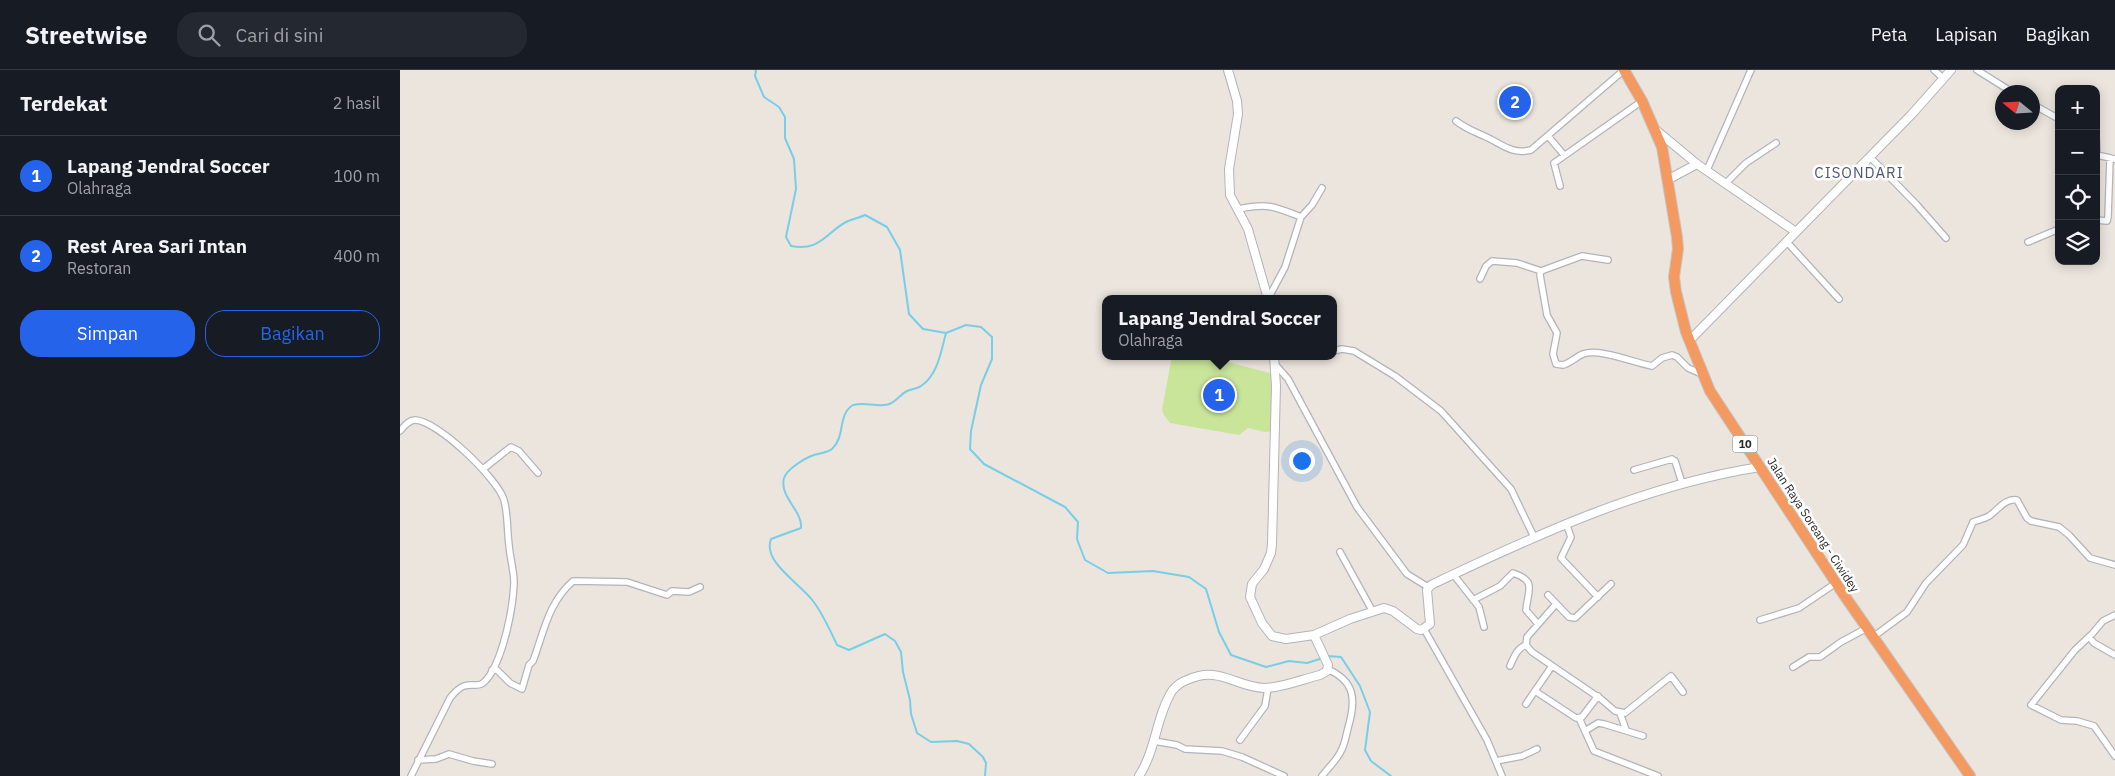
<!DOCTYPE html>
<html lang="id">
<head>
<meta charset="utf-8">
<style>
  :root { --surface:#171b24; --page:#242831; --text:#f1f3f6; --muted:#9ea1a6; --line:#363941; --accent:#2563eb }
  body { margin:0; font-family:"IBM Plex Sans",sans-serif; background:var(--page); color:var(--text) }
  .controls { position:absolute; right:15px; top:15px; display:grid; overflow:hidden; border-radius:10px; box-shadow:0 2px 12px #0003 }
  .controls button { width:45px; height:45px; display:grid; place-items:center; padding:0; border:0; border-bottom:1px solid var(--line); background:var(--surface); color:var(--text); font:25px sans-serif }
  .compass { position:absolute; left:1595px; top:15px; width:45px; height:45px; border-radius:50%; background:var(--surface); box-shadow:0 2px 12px #0003; rotate:288deg }
  .you { position:absolute; left:901px; top:390px; width:18px; height:18px; margin:-12px; border:4px solid #fff; border-radius:50%; background:#1a73e8; box-shadow:0 0 0 8px #1a73e833 }
  .badge { display:grid; place-items:center; width:32px; height:32px; border-radius:50%; background:var(--accent); color:#fff; font-size:16px; font-weight:700 }
  .pin { position:absolute; translate:-50% -50%; border:2px solid #fff; box-shadow:0 1px 5px #0006 }
  .popup { position:absolute; left:702px; top:225px; width:235px; height:65px; box-sizing:border-box; display:grid; place-content:center; border-radius:10px; background:var(--surface); filter:drop-shadow(0 1px 4px #0005); font-size:16px; white-space:nowrap; color:var(--muted) }
  .popup b { font-size:19px; color:var(--text) }
  .popup::after { content:''; position:absolute; left:50%; top:100%; margin-left:-10px; border:10px solid transparent; border-top-color:var(--surface) }
  .list { margin:0; padding:0; list-style:none }
  h2 { display:flex; justify-content:space-between; align-items:center; height:65px; margin:0; padding:0 20px; font-size:21px }
  h2 small { font-size:16px; font-weight:400; color:var(--muted) }
  .list li { display:grid; grid-template-columns:32px 1fr auto; gap:15px; align-items:center; box-sizing:border-box; height:80px; padding:0 20px; border-top:1px solid var(--line) }
  .list b { display:block; font-size:19px; white-space:nowrap }
  .list p { margin:0; font-size:16px; white-space:nowrap; color:var(--muted) }
  .list em { font-size:16px; font-style:normal; color:var(--muted) }
  .actions { display:flex; gap:10px; padding:15px 20px }
  .actions a { flex:1; padding:11px 0; border:1px solid var(--accent); border-radius:20px; text-align:center; font-size:18px; color:var(--accent) }
  .actions .main { background:var(--accent); color:#fff }
  .icon { flex:none; width:28px; height:28px; fill:none; stroke:currentColor; stroke-width:2; stroke-linecap:round; stroke-linejoin:round }
  .map { position:relative; flex:none; width:1715px; height:706px; overflow:hidden }
  header { display:flex; align-items:center; gap:30px; box-sizing:border-box; height:70px; padding:0 25px; background:var(--surface); border-bottom:1px solid var(--line) }
  header strong { font-size:24px }
  nav { display:flex; gap:28px; margin-inline-start:auto; font-size:18px }
  .search { width:350px; height:45px; background:var(--page); display:flex; align-items:center; gap:12px; box-sizing:border-box; padding:0 18px; border-radius:20px; color:var(--muted); font-size:19px }
  main { display:flex }
  aside { flex:1; background:var(--surface) }
  .map>svg:first-child { display:block }
</style>
</head>
<body>
<header>
<strong>Streetwise</strong>
<div class="search"><svg class="icon" aria-label="search" viewBox="0 0 24 24"><circle cx="10" cy="10" r="6"/><path d="M15 15l6 6"/></svg>Cari di sini</div>
<nav><a>Peta</a><a>Lapisan</a><a>Bagikan</a></nav>
</header>
<main>
<aside>
<h2>Terdekat<small>2 hasil</small></h2>
<ul class="list">
<li><span class="badge">1</span><div><b>Lapang Jendral Soccer</b><p>Olahraga</p></div><em>100 m</em></li>
<li><span class="badge">2</span><div><b>Rest Area Sari Intan</b><p>Restoran</p></div><em>400 m</em></li>
</ul>
<div class="actions"><a class="main">Simpan</a><a>Bagikan</a></div>
</aside>
<div class="map">
<svg width="1715" height="706" viewBox="0 0 1715 706">
  <rect width="100%" height="100%" fill="#ece5dd"/>
  <path fill="#c9e59a" d="M 774,286 L 804,286 L 870,303 L 873,309 L 871,361 L 865,362 L 848,358 L 839,365 L 770,353 L 764,345 L 762,340 L 771,291 Z"/>
  <g fill="none" stroke-linecap="round" stroke-linejoin="round">
    <path stroke="#77cee7" stroke-width="2" d="M 356,0 L 355,6 L 364,27 L 379,37 L 385,47 L 385,68 L 394,89 L 396,119 L 386,167 L 391,176 C 419,182 426,163 446,152 C 452,149 459,148 465,145 L 487,157 L 500,180 L 509,244 L 523,259 L 546,263 L 566,255 L 581,257 L 592,267 L 592,289 L 581,315 L 571,361 L 570,379 L 584,394 L 665,437 L 678,452 L 677,469 L 685,490 L 708,503 L 753,501 L 789,507 L 806,519 L 819,562 L 831,585 L 866,597 L 889,591 L 907,593 L 923,588
      M 546,263 C 541,281 538,305 521,316 C 517,319 511,319 507,321 C 499,325 494,335 484,335 C 473,336 464,332 453,335 C 437,345 446,366 432,379 C 427,383 420,383 414,385 C 405,388 387,399 384,408 C 379,427 403,441 401,458 L 371,469 C 362,492 401,514 413,531 C 423,544 430,560 437,575 L 449,580 L 485,564 L 495,571 L 501,582 L 503,602 L 510,630 L 511,644 L 517,663 L 531,672 L 557,671 L 569,674 L 583,687 L 586,693 L 585,706
      M 927,586 L 941,587 L 960,616 L 970,642 L 965,680 L 971,691 L 991,706"/>
    <g stroke="#b1b4bd" stroke-width="8">
      <path id="street" d="M 1534,0 L 1544,9
        M 1577,0 L 1612,22
        M 1632,34 L 1659,49
        M 1056,51 C 1065,58 1073,61 1084,66 C 1101,73 1111,85 1131,80 L 1224,0
        M 1148,66 L 1164,85
        M 1696,66 L 1697,85 L 1715,89
        M 1470,87 L 1516,134 L 1546,168
        M 1307,100 L 1351,0
        M 1326,113 L 1346,93 L 1376,73
        M 1160,116 L 1154,93 L 1242,31
        M 838,139 C 868,133 873,136 901,147
        M 1696,150 L 1707,151 L 1708,147 L 1710,88
        M 1386,171 L 1439,229
        M 1628,172 L 1659,159
        M 1208,190 L 1182,186 L 1141,201 L 1140,205 L 1147,245 L 1157,263 L 1153,284 L 1156,294 L 1163,295 C 1170,293 1176,287 1183,284 C 1199,278 1235,293 1252,296 L 1262,288 L 1272,285 L 1277,287 L 1288,298 L 1302,304
        M 1080,209 L 1086,196 L 1092,191 L 1117,193 L 1141,201
        M 868,229 L 885,197 L 901,147 L 912,135 L 922,118
        M 933,281 L 942,279 L 954,281 L 995,306 L 1041,341 L 1111,419 L 1134,467
        M 874,293 L 888,309 L 957,437 L 1007,504 L 1028,517
        M 0,361 C 4,357 8,350 15,350 C 37,350 98,409 104,430 C 108,444 107,460 109,475 C 110,488 114,501 114,513 C 113,539 104,583 90,605 C 79,621 76,612 64,616 C 58,618 54,623 50,628 L 11,706
        M 83,399 L 111,377 L 119,381 L 138,403
        M 1234,400 L 1272,389 L 1275,391 L 1282,413
        M 1166,453 L 1171,467 L 1161,488 L 1198,527
        M 940,482 L 973,542
        M 1053,504 L 1079,537 L 1084,557
        M 1148,525 L 1169,547 L 1175,548 L 1211,514
        M 1073,530 L 1100,516 L 1113,503 C 1137,511 1128,520 1126,540 L 1138,554
        M 1156,534 L 1127,567 L 1126,575 L 1132,582 L 1201,629 L 1215,641 L 1225,643 L 1271,606 L 1283,622
        M 1715,545 L 1703,551 L 1692,564 L 1675,580 L 1631,635 L 1661,650 L 1677,651 L 1694,656 L 1715,686
        M 1360,550 L 1399,538 L 1436,513
        M 1024,559 L 1087,670 L 1102,706
        M 1473,567 L 1507,542 L 1526,513 L 1563,475 L 1573,452 C 1578,450 1584,449 1589,446 C 1598,440 1605,428 1617,430 L 1627,448 L 1631,451 L 1659,457 L 1669,465 L 1690,488 L 1715,495
        M 1689,567 L 1694,573 L 1715,585
        M 1110,596 C 1114,587 1117,578 1126,575
        M 1393,597 L 1409,587 L 1420,587 L 1441,572 L 1467,558
        M 92,600 L 97,600 L 110,613 L 122,619 L 129,595 L 133,591 C 144,562 148,533 173,511 L 227,512 L 267,525 L 272,521 L 289,522 L 300,517
        M 1135,621 L 1176,648 L 1182,647 L 1198,626
        M 1126,634 L 1152,596
        M 1220,643 L 1226,660
        M 1179,648 L 1194,681 L 1258,706
        M 1185,661 L 1198,653 L 1204,654 L 1243,666
        M 840,670 L 865,636 L 868,618
        M 754,671 L 777,675 L 785,679 L 822,681 L 842,687 L 884,706
        M 18,690 L 36,689 L 49,684 L 73,691 L 92,694
        M 1096,691 L 1122,686 L 1137,679
        M 922,706 C 928,698 937,690 941,681 C 945,674 946,666 948,658 C 956,631 956,611 927,599"/>
    </g>
    <g stroke="#b1b4bd" stroke-width="10">
      <path id="secondary" d="M 828,0 L 837,31 L 838,44 L 829,99 L 830,125 L 848,159 L 868,229
        M 1256,60 L 1297,94 L 1396,162
        M 1269,109 L 1297,94
        M 1290,270 L 1512,44 L 1551,0
        M 874,286 L 876,316 L 872,474 L 871,483 L 864,499 L 852,514 L 850,527 L 862,553 L 872,566 L 886,569 L 914,565 L 950,549 L 984,538 L 993,541 L 1017,559 L 1021,560 L 1030,554 L 1027,520 L 1031,515 C 1136,465 1244,415 1360,397
        M 739,706 C 756,680 756,647 772,621 C 776,616 781,612 787,610 C 819,595 835,617 864,618 C 882,618 903,609 920,605 L 927,601 L 928,595 L 914,565"/>
    </g>
    <g stroke="#c4c4c4" stroke-width="12">
      <path id="highway" d="M 1224,0 L 1242,31 L 1262,77 L 1277,167 L 1278,179 L 1274,207 L 1276,222 L 1286,262 L 1310,321 L 1444,525 L 1570,706"/>
    </g>
    <use href="#street" stroke="#fff" stroke-width="5.5"/>
    <use href="#secondary" stroke="#fff" stroke-width="8"/>
    <use href="#highway" stroke="#f49a60" stroke-width="10"/>
  </g>
  <g text-anchor="middle" stroke-width="5" stroke-linejoin="round" paint-order="stroke">
    <rect fill="#fff" stroke="#6b6b6b" stroke-width="1" x="1332.5" y="365.5" width="25" height="17" rx="4"/>
    <g font-size="11" font-weight="bold" fill="#2b2b2b">
      <text x="1345" y="378">10</text>
    </g>
    <g font-size="12" fill="#2b2b2b" stroke="#fff">
      <text transform="translate(1413 455) rotate(57)" y="4">Jalan Raya Soreang - Ciwidey</text>
    </g>
    <g font-size="15" letter-spacing="1" fill="#4e5779" stroke="#fff">
      <text x="1459" y="108">CISONDARI</text>
    </g>
  </g>
</svg>
<div class="controls">
<button>+</button>
<button>−</button>
<button><svg class="icon" aria-label="locate" viewBox="0 0 24 24"><circle cx="12" cy="12" r="6"/><path d="M12 2v4M12 18v4M2 12h4M18 12h4"/></svg></button>
<button><svg class="icon" aria-label="layers" viewBox="0 0 24 24"><path d="M12 4l9 5-9 5-9-5zM3 14l9 5 9-5"/></svg></button>
</div>
<svg class="compass" viewBox="-18 -18 36 36"><path d="M0-13l5 13h-10z" fill="#e53935"/><path d="M0 13l5-13h-10z" fill="#9ea1a6"/></svg>
<div class="you"></div>
<div class="pin badge" style="left:819px;top:325px">1</div>
<div class="popup"><b>Lapang Jendral Soccer</b>Olahraga</div>
<div class="pin badge" style="left:1115px;top:32px">2</div>
</div>
</main>
</body>
</html>
